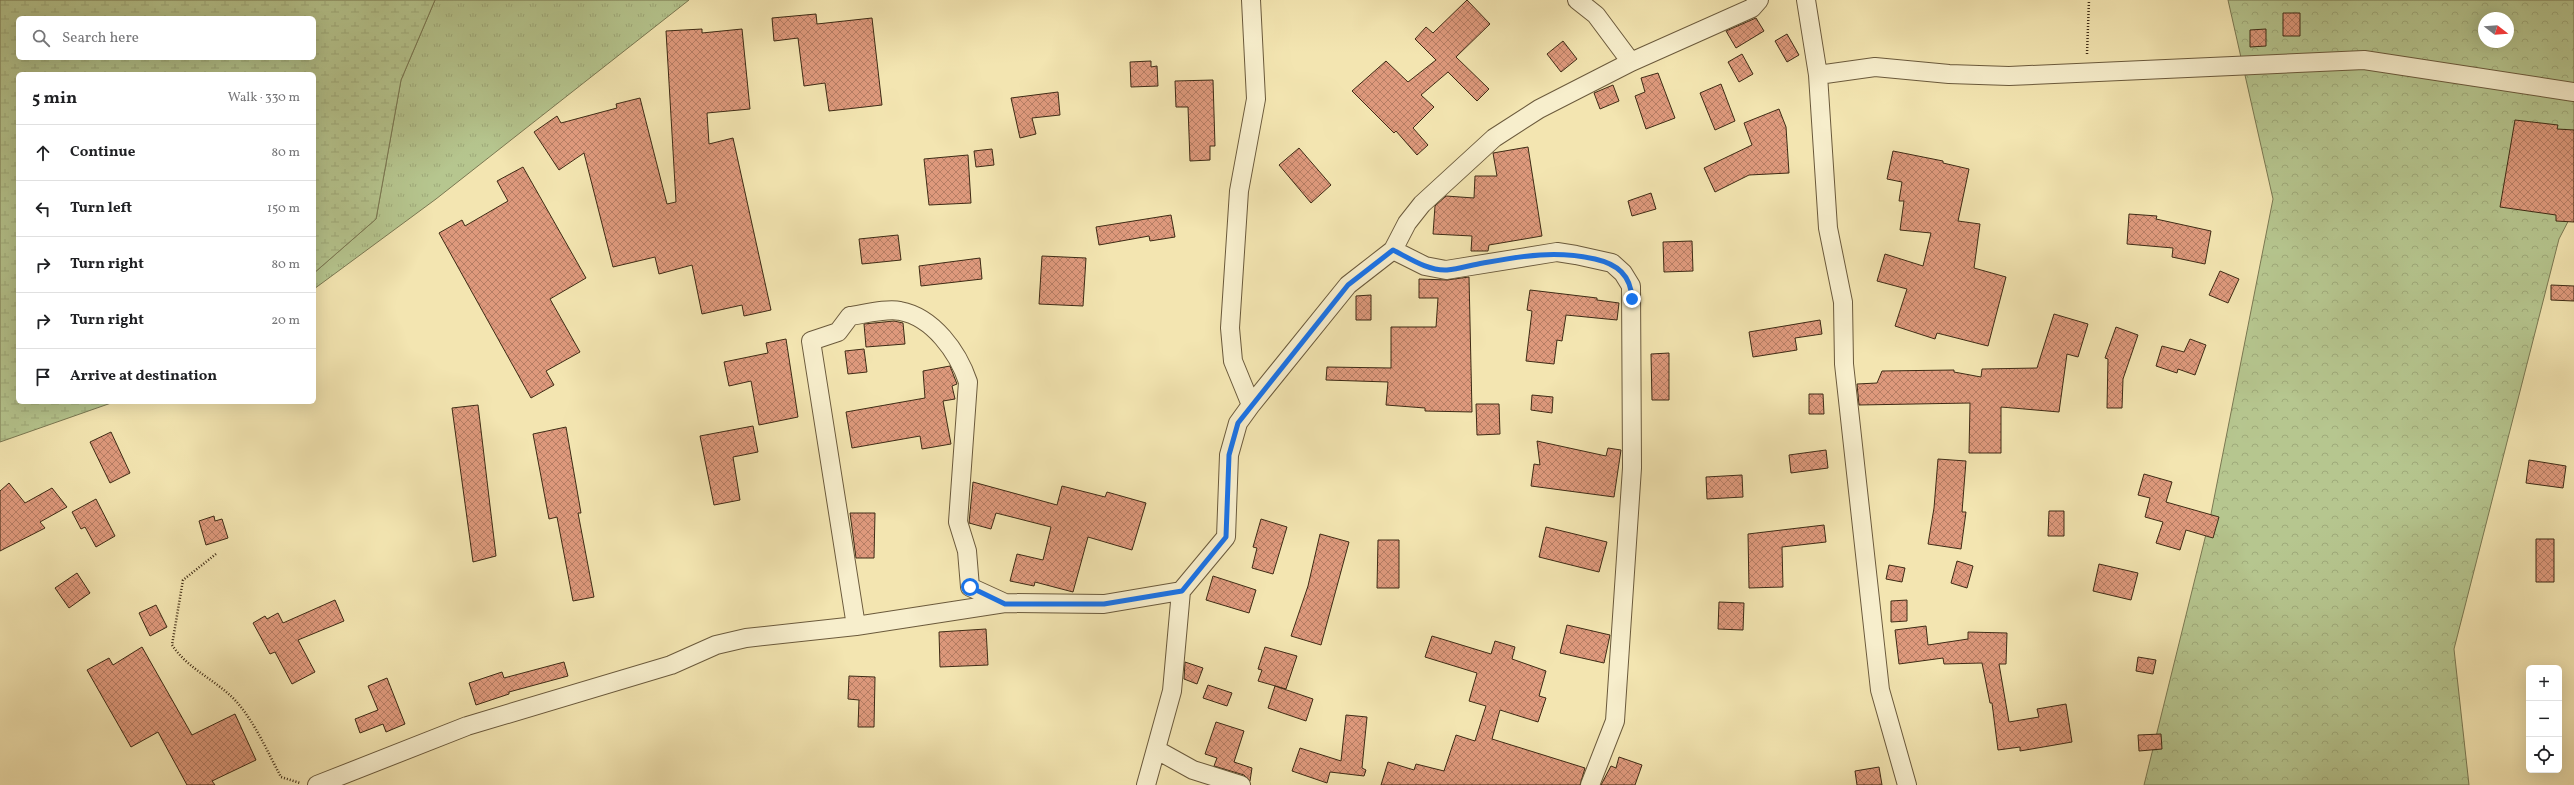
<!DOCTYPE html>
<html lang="en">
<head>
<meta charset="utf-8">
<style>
  :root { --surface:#fff; --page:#f2f2f2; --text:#202124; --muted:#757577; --line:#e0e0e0 }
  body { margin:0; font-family:Vollkorn,serif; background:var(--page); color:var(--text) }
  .controls { position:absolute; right:12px; bottom:12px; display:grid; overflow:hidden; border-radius:6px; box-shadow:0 4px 16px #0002 }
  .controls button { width:36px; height:36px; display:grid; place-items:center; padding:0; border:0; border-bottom:1px solid var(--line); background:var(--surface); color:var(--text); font:20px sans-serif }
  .compass { position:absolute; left:2478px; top:12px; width:36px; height:36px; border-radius:50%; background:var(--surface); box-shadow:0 4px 16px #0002; rotate:107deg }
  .stop { position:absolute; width:12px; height:12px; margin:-9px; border:3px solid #1a73e8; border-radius:50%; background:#fff }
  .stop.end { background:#1a73e8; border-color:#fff; box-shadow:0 1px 4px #0008 }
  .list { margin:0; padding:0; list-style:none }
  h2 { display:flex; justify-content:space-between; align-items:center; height:52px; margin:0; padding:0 16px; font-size:17px }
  h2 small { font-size:13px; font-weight:400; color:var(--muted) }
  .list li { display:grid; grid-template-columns:26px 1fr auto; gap:12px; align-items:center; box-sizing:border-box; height:56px; padding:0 16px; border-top:1px solid var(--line) }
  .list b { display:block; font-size:15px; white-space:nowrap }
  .list em { font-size:13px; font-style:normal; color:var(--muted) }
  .icon { flex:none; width:22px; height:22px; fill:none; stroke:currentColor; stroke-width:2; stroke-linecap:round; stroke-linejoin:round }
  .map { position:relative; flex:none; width:2574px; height:785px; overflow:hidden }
  .search { position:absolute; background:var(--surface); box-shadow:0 4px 16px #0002; left:16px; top:16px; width:300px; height:44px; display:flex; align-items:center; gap:10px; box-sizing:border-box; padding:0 14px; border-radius:6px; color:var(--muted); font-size:15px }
  .panel { position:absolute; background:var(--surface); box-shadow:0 4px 16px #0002; left:16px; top:72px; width:300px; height:332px; border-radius:6px }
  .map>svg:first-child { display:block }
</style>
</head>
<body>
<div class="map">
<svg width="2574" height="785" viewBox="0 0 2574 785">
  <defs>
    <pattern id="grass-tufts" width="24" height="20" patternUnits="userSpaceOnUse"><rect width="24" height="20" fill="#b6c68f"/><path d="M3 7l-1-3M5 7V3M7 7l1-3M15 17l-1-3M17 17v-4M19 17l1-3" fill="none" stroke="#9eaa7a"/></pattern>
    <pattern id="forest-crowns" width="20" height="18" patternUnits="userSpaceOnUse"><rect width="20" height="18" fill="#b6c68f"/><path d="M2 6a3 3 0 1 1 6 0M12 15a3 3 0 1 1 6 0" fill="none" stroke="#9eaa7a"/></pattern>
    <pattern id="wetland-marsh" width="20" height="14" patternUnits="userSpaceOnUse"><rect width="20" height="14" fill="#b6c68f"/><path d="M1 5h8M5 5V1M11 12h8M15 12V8" fill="none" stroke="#9eaa7a"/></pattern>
    <pattern id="building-cross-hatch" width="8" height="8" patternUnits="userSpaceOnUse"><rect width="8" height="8" fill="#de997c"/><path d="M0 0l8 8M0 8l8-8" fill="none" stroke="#b57d64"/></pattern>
  </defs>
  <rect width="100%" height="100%" fill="#f3e5b1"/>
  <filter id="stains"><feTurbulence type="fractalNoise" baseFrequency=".005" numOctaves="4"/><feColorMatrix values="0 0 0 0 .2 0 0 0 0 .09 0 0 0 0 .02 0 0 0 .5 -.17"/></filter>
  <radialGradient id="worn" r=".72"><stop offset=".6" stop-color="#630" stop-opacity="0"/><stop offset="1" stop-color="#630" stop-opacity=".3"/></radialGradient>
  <path fill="url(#grass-tufts)" stroke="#7a7852" d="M 435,0 L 689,0 L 436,199 L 314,289 L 314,273 L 376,219 L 401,80 Z"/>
  <path fill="url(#forest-crowns)" stroke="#7a7852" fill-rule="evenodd" d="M 2228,0 L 2574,0 L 2574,210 L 2559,239 L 2454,649 L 2469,785 L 2144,785 L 2211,514 L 2273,199 ZM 2484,18 L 2508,18 L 2508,42 L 2484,42 Z"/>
  <path fill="url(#wetland-marsh)" stroke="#7a7852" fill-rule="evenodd" d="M 0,0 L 435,0 L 401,80 L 376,219 L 314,273 L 314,74 L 18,74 L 18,402 L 114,402 L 0,442 ZM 18,18 L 314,18 L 314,58 L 18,58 Z"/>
  <path fill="url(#building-cross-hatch)" stroke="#3e2b15" d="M 1467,0 L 1490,24 L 1456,57 L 1489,89 L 1477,101 L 1448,72 L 1421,95 L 1434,107 L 1413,128 L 1428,145 L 1417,155 L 1396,131 L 1394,133 L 1352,91 L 1386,61 L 1408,82 L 1436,60 L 1415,39 L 1426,27 L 1433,33 Z
    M 2283,13 L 2300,13 L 2300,36 L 2283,36 Z
    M 816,14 L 817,24 L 872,18 L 882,105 L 829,111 L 825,83 L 804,86 L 798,38 L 774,41 L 772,18 Z
    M 1756,18 L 1764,31 L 1736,48 L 1726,31 Z
    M 702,29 L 702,33 L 742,29 L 750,109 L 707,113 L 709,144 L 733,138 L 771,310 L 744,316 L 742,305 L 702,314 L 692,265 L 659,274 L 655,257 L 613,267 L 584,153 L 559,170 L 534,132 L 557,116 L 561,123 L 617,108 L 616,104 L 640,98 L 667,204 L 676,202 L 666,31 Z
    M 2266,29 L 2266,46 L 2250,47 L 2250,30 Z
    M 1787,34 L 1799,55 L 1787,62 L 1775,41 Z
    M 1563,41 L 1577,59 L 1561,72 L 1547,54 Z
    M 1742,54 L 1753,74 L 1739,82 L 1728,62 Z
    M 1151,61 L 1151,67 L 1157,66 L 1158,86 L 1131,87 L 1130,62 Z
    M 1658,73 L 1675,118 L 1646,129 L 1635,96 L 1645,92 L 1641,78 Z
    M 1213,80 L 1215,146 L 1210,146 L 1210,160 L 1190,161 L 1188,107 L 1176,107 L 1175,81 Z
    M 1721,84 L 1735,121 L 1715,130 L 1700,93 Z
    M 1613,85 L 1619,101 L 1600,109 L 1594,93 Z
    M 1058,92 L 1060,115 L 1032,118 L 1036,134 L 1020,138 L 1011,98 Z
    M 1779,109 L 1786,127 L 1789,173 L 1749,175 L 1715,192 L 1704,168 L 1752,145 L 1744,123 Z
    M 2515,120 L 2558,125 L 2557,129 L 2574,130 L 2574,222 L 2556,221 L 2556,215 L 2500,207 Z
    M 1528,147 L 1542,236 L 1489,245 L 1488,251 L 1471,251 L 1472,236 L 1433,234 L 1435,206 L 1446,196 L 1474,198 L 1475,176 L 1497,176 L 1493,153 Z
    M 1299,148 L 1331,185 L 1311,203 L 1279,165 Z
    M 992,149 L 994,165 L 976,167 L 974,151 Z
    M 1893,151 L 1943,161 L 1943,163 L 1969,169 L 1958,221 L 1980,224 L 1974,268 L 2006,277 L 1988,346 L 1937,333 L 1935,339 L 1895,326 L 1907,289 L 1877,281 L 1885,254 L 1923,266 L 1931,233 L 1900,230 L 1904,201 L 1899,201 L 1902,182 L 1887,179 Z
    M 968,155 L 971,203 L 929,205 L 924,159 Z
    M 523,167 L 586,278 L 550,299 L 580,352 L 546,371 L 554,385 L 531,398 L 439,233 L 462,220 L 465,226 L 508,201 L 497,181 Z
    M 1651,193 L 1656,209 L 1632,216 L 1628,201 Z
    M 2129,214 L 2157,216 L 2156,219 L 2211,231 L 2205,264 L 2172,257 L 2173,248 L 2127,244 Z
    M 1171,215 L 1175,237 L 1150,241 L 1149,236 L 1099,245 L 1096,227 Z
    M 898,235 L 901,260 L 862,264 L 859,239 Z
    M 1692,241 L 1693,271 L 1664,272 L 1663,242 Z
    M 1042,256 L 1086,258 L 1083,306 L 1039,304 Z
    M 980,258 L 982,279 L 921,286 L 919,266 Z
    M 2220,271 L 2239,279 L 2228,303 L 2209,295 Z
    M 1469,277 L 1472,412 L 1425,411 L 1425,408 L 1386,405 L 1388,382 L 1326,380 L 1327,367 L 1391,368 L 1391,327 L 1436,327 L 1438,298 L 1419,298 L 1419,279 L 1447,280 Z
    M 2551,285 L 2574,286 L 2574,301 L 2551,300 Z
    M 1530,290 L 1597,298 L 1597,300 L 1619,303 L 1617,320 L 1566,315 L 1562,341 L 1557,340 L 1554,364 L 1526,361 L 1532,311 L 1527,310 Z
    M 1371,295 L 1371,320 L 1356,320 L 1356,296 Z
    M 2054,314 L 2088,324 L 2078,357 L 2067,354 L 2059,412 L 2001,407 L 2001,453 L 1969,453 L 1970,403 L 1859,405 L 1857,384 L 1877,383 L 1882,371 L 1954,370 L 1954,372 L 1981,377 L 1982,369 L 2037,368 Z
    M 1820,320 L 1822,334 L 1795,338 L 1797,350 L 1753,357 L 1749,332 Z
    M 894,321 L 903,323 L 905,344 L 866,347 L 864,324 Z
    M 2116,327 L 2138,335 L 2123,379 L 2122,408 L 2107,408 L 2108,359 L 2105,358 Z
    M 786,339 L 798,417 L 759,425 L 751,381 L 729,386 L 724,362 L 768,353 L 766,343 Z
    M 2190,339 L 2206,345 L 2195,375 L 2178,369 L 2177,373 L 2156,366 L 2162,346 L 2184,352 Z
    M 864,349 L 867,372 L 848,374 L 845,351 Z
    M 1669,353 L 1669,400 L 1652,400 L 1651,354 Z
    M 950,366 L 957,384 L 952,386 L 955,399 L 943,401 L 951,444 L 922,449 L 920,436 L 852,448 L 846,412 L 925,398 L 923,371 Z
    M 1809,394 L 1823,394 L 1824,414 L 1809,414 Z
    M 1532,395 L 1553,397 L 1552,413 L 1531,410 Z
    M 1476,404 L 1499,404 L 1500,434 L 1477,435 Z
    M 478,405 L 496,556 L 473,562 L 452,408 Z
    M 753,426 L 758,452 L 733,457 L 740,500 L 714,505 L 700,436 Z
    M 566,427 L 581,513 L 578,513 L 594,597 L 573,601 L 557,517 L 549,519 L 533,434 Z
    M 111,432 L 130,473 L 110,483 L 90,442 Z
    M 1537,441 L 1606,456 L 1608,448 L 1621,450 L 1614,497 L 1531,486 L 1534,464 L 1540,465 Z
    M 1826,450 L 1828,468 L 1791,473 L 1789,455 Z
    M 1938,459 L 1966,461 L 1962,512 L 1966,512 L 1961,549 L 1928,544 L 1934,508 Z
    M 2529,460 L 2566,466 L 2563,488 L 2526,483 Z
    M 2144,474 L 2172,482 L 2166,502 L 2219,517 L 2213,538 L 2186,530 L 2180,550 L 2156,543 L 2163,522 L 2145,517 L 2150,498 L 2138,495 Z
    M 1742,475 L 1743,497 L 1707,499 L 1706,477 Z
    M 973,482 L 1057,505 L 1062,486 L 1105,497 L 1107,492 L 1146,503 L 1132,550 L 1088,537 L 1073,592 L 1035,582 L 1034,586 L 1010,581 L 1017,554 L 1043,560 L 1051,527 L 996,513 L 991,529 L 969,523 Z
    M 9,483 L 25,503 L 52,488 L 67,507 L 40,522 L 45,528 L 0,551 L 0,491 Z
    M 96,499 L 115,536 L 96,547 L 85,527 L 81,529 L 72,512 Z
    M 2049,511 L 2064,511 L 2064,536 L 2048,536 Z
    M 850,513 L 875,513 L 874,558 L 856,558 Z
    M 214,516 L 215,521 L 222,519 L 228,538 L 206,545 L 199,521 Z
    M 1261,519 L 1287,527 L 1273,574 L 1252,568 L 1257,548 L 1253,547 Z
    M 1824,525 L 1826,542 L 1782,547 L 1783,587 L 1749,588 L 1748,534 Z
    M 1546,527 L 1607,542 L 1599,572 L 1539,557 Z
    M 1320,534 L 1349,542 L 1321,645 L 1291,636 L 1308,586 Z
    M 2536,539 L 2554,539 L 2554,582 L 2536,582 Z
    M 1378,540 L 1399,540 L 1399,588 L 1377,588 Z
    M 1957,561 L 1973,566 L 1967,588 L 1951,583 Z
    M 2099,564 L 2138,573 L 2131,600 L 2093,591 Z
    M 1889,565 L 1905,568 L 1902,582 L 1886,579 Z
    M 77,573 L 90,593 L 69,608 L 55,588 Z
    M 1213,576 L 1256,590 L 1249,613 L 1206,600 Z
    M 335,600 L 344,621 L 298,640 L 315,672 L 292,684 L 275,652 L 270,654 L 253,623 L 265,616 L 267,619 L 278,613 L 283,623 Z
    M 1907,600 L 1907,621 L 1891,622 L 1891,601 Z
    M 1719,602 L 1744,603 L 1743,630 L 1718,629 Z
    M 156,605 L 167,627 L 150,636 L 139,613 Z
    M 1567,625 L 1610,635 L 1604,663 L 1560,653 Z
    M 1926,626 L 1928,645 L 1968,639 L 1968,632 L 2007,633 L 2006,664 L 1999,664 L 2009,722 L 2039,717 L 2037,709 L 2066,704 L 2072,742 L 2020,751 L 2020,747 L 1998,750 L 1992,703 L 1990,703 L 1982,663 L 1944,664 L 1943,658 L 1899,664 L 1895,630 Z
    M 986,629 L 988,665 L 940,667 L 939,632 Z
    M 1432,636 L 1491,654 L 1495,641 L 1515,647 L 1512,659 L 1546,671 L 1539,696 L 1546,698 L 1538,722 L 1500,710 L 1492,739 L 1585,768 L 1580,785 L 1381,785 L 1388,762 L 1414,770 L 1416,764 L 1444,771 L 1456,735 L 1475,741 L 1486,706 L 1469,701 L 1477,673 L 1425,657 Z
    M 142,647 L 192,735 L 235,714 L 256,760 L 212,781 L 215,785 L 187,785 L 158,732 L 131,747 L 87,670 L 109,658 L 113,665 Z
    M 1265,647 L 1297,656 L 1286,689 L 1258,681 L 1262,670 L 1258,669 Z
    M 2138,657 L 2156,660 L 2153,674 L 2136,671 Z
    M 564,662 L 568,676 L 509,692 L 509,694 L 476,705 L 469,683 L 502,672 L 504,678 Z
    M 1185,662 L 1203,668 L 1197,684 L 1184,679 Z
    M 849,676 L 875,677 L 874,727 L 858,727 L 859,700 L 848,699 Z
    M 387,678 L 405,724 L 386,732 L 383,724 L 360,733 L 355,719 L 378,710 L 368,686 Z
    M 1208,685 L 1232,693 L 1227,706 L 1203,698 Z
    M 1275,686 L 1313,699 L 1306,721 L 1268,708 Z
    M 1346,715 L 1367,717 L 1362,768 L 1366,770 L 1364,776 L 1330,772 L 1327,783 L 1292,771 L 1300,748 L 1341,761 Z
    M 1216,722 L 1244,731 L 1234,762 L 1252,768 L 1250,781 L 1244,775 L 1214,766 L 1217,758 L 1205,754 Z
    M 2161,734 L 2162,749 L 2139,751 L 2138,735 Z
    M 1619,757 L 1642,765 L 1635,785 L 1601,785 L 1611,766 L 1616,768 Z
    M 1879,767 L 1882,785 L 1857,785 L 1855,771 Z"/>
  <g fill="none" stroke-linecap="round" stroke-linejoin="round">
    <g stroke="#6b5a3c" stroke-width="20">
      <path id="street" d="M 1251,0 L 1256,99 L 1239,191 L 1230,328 L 1233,361 L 1251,405
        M 1577,0 L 1596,15 L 1631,62
        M 1806,0 L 1818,75 L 1875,67 L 1949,74 L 2009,76 L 2364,60 L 2574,92
        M 1818,75 L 1828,228 L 1843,302 L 1844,364 L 1880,690 L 1907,785
        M 1393,250 L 1425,266 L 1446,270 L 1557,252 L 1576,255 L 1612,263 L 1623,273 L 1631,286 L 1632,468 L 1615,721 L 1590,785
        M 856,626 L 811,341 L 838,332 L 850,316 C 864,314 888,308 900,311 C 933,317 958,352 968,382 L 958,522 L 967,551 L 970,587 L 1005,603
        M 1157,750 L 1193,770 L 1241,785
        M 317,785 L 467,726 L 671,665 L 716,645 L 746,638 L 856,626 L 1005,603 L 1104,604 L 1181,591
        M 1146,785 L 1172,691 L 1181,591 L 1226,537 L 1229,455 L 1238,423 L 1251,405 L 1348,285 L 1393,250 L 1407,223 L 1422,204 L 1494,138 L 1539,109 L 1631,62 L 1752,8 L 1759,0"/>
    </g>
    <path stroke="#3e2b15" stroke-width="2.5" stroke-dasharray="1 2" stroke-linecap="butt" d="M 2087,54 L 2089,0
      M 216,554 L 183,580 L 172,645 C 188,669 214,679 234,699 C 254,720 267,751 281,777 L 300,783"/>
    <use href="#street" stroke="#f7eecc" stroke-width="18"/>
  </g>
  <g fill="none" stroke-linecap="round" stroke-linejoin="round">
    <path stroke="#1a73e8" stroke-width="5" d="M 970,587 L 1005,604 L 1104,604 L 1182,591 L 1226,537 L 1229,455 L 1238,423 L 1348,285 L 1393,250 C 1409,258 1428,271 1447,270 C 1459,269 1471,265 1483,263 C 1523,256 1555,250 1595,259 C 1617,264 1631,275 1632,299"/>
  </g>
  <rect width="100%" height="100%" filter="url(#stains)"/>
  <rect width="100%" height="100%" fill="url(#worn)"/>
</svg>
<div class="controls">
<button>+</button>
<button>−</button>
<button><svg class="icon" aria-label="locate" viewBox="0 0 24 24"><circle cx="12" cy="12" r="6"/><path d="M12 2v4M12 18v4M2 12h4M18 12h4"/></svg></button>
</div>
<svg class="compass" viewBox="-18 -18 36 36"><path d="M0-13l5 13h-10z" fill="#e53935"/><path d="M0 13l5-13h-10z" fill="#757577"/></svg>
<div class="stop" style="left:970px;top:587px"></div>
<div class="stop end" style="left:1632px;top:299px"></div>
<div class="search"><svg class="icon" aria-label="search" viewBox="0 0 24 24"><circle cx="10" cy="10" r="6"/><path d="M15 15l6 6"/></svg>Search here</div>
<section class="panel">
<h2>5 min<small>Walk · 330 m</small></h2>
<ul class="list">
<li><svg class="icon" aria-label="ahead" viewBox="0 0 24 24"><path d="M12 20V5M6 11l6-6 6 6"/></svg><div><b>Continue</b></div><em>80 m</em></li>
<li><svg class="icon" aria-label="left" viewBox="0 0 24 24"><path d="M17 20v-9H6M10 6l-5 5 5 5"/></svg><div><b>Turn left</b></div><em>150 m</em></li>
<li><svg class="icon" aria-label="right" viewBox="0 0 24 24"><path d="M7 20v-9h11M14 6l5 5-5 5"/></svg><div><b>Turn right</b></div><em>80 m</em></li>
<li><svg class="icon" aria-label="right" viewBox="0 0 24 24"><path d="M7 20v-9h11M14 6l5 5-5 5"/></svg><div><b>Turn right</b></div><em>20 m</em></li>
<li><svg class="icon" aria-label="arrive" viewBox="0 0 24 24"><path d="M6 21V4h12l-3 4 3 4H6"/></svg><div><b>Arrive at destination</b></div></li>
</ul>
</section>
</div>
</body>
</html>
